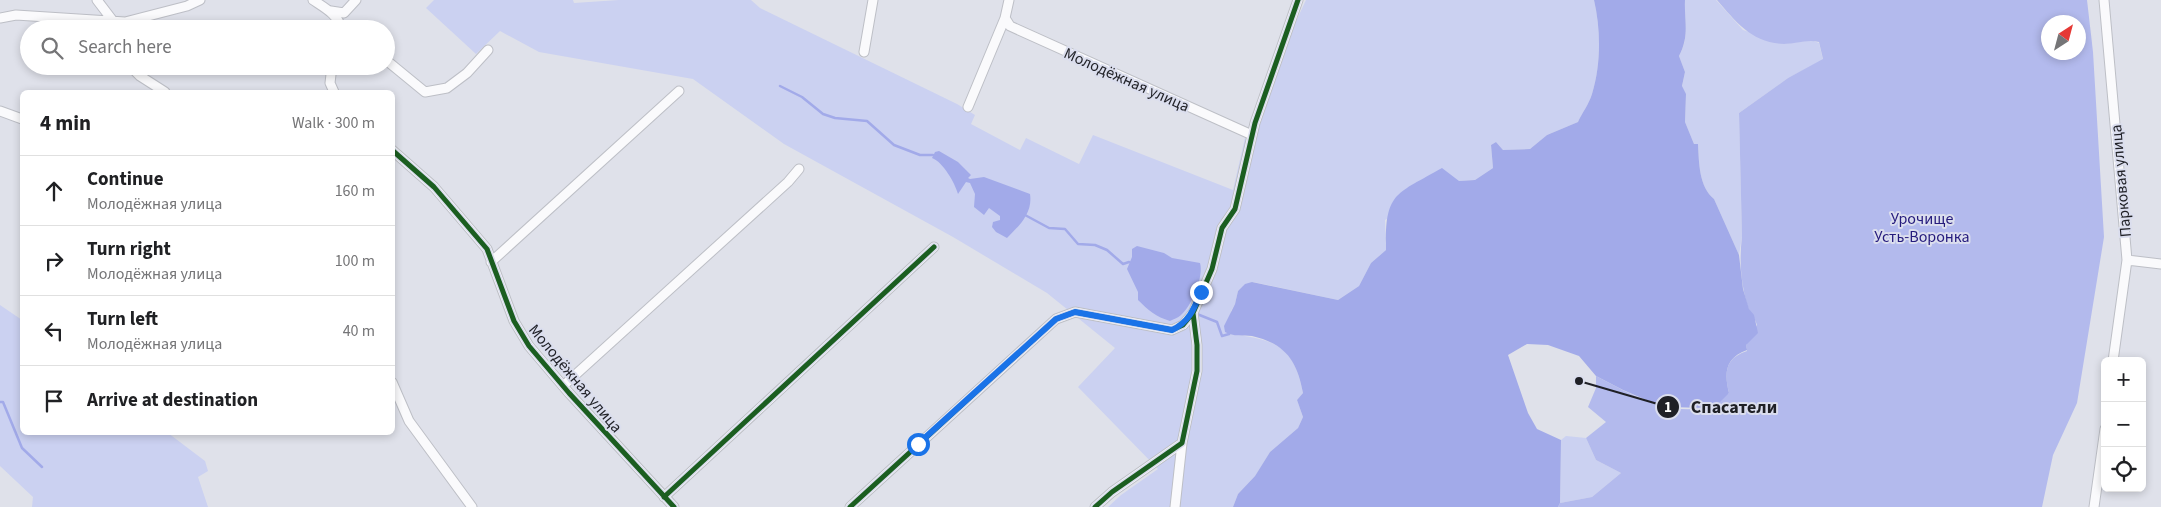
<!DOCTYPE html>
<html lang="en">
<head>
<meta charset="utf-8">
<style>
  :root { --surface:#fff; --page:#f6f6f6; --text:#202124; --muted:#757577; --line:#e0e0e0 }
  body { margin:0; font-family:"Source Sans 3",sans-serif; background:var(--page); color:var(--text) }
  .controls { position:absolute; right:15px; bottom:15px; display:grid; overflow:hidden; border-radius:8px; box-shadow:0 2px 8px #0003 }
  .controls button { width:45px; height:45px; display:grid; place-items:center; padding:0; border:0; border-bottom:1px solid var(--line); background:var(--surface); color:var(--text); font:25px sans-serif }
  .compass { position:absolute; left:2041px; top:15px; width:45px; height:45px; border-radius:50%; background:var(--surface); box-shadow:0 2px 8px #0003; rotate:36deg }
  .stop { position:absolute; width:15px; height:15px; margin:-11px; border:4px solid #1a73e8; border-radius:50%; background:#fff }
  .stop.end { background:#1a73e8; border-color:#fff; box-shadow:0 1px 5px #0008 }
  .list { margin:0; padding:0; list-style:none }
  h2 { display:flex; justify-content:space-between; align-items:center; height:65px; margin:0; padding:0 20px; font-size:21px }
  h2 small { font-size:16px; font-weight:400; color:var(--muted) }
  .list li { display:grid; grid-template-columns:32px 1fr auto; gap:15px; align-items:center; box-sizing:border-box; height:70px; padding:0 20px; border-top:1px solid var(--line) }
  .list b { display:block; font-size:19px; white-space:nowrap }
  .list p { margin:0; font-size:16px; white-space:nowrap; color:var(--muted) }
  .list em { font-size:16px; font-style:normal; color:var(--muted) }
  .icon { flex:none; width:28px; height:28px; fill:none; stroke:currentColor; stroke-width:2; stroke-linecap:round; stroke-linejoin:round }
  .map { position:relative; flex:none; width:2161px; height:507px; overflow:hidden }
  .search { position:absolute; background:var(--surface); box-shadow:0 2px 8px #0003; left:20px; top:20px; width:375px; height:55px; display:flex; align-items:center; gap:12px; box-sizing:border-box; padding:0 18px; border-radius:28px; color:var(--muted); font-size:19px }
  .panel { position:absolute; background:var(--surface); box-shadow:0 2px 8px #0003; left:20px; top:90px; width:375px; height:345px; border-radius:8px }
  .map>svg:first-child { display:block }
</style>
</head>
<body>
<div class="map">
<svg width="2161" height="507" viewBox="0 0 2161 507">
  <rect width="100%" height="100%" fill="#dfe1ea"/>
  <path fill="#cbd1f1" d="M 434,0 L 573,0 L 574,3 L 619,0 L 751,0 L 760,8 L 957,104 L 975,115 L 971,124 L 1020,150 L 1026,138 L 1079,164 L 1093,135 L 1233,190 L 1245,138 L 1254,140 L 1292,30 L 1306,0 L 1594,0 C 1601,30 1601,65 1592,94 C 1589,104 1582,113 1578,122 L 1547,135 L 1530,149 L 1503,150 L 1496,142 L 1491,145 L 1493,168 L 1475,180 L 1459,181 L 1385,220 L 1386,250 L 1371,263 L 1359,286 L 1338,300 L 1253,282 L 1238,291 L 1235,304 L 1231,311 L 1229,334 C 1275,339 1294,346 1303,393 L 1297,400 L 1303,417 L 1298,428 L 1270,452 L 1255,476 L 1238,494 L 1233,507 L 1108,507 L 1121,495 L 1158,469 L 1078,387 L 1115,348 L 1047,293 L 953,237 L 784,144 L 693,79 L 539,52 L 500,31 L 476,54 L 426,8 Z
    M 1685,0 L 1716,0 L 1743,30 L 1785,44 L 1811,40 L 1819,43 L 1823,60 L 1788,78 L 1739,113 L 1742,237 L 1739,255 L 1714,199 C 1699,187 1699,163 1698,144 L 1694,144 L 1685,122 L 1686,95 L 1682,87 L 1685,72 L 1679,56 C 1690,36 1684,21 1685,0 Z
    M 0,305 L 22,320 L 22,432 L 168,433 L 205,461 L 208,471 L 198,477 L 208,507 L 32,507 L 33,497 L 0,466 Z
    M 1566,436 L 1586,438 L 1596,460 L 1621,473 L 1592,497 L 1560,503 L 1561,440 Z"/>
  <path fill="#b3baed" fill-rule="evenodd" d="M 1717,0 L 2087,0 L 2093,52 L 2104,237 L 2077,403 L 2053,455 L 2042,507 L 1558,507 L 1560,503 L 1592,497 L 1621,473 L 1596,460 L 1586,438 L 1606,422 L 1588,407 L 1596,388 L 1596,376 C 1627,392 1664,415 1702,408 C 1711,406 1721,398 1729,393 C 1724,373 1725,358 1747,351 L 1746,345 L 1757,325 C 1755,318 1750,313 1748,307 C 1741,285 1739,261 1742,237 L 1739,113 L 1788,78 L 1823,59 L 1819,42 C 1807,39 1796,44 1784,44 C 1752,43 1736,22 1717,0 ZM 2048,22 L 2078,22 L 2078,52 L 2048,52 Z"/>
  <path fill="#a2aae9" d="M 1594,0 L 1685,0 C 1684,21 1690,35 1679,56 L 1685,72 L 1682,86 L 1686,94 L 1685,122 L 1694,144 L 1698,144 C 1699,163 1699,187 1714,199 L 1739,255 L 1743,289 L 1749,309 L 1754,315 L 1758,333 L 1746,345 L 1747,350 C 1725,358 1724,373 1729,393 L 1717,405 L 1703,408 L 1671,407 L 1653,403 L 1623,390 L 1596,376 L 1579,356 L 1548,345 L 1527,344 L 1508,355 L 1528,413 L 1537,429 L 1561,440 L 1560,503 L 1558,507 L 1233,507 L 1238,494 L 1255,476 L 1270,452 L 1298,428 L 1303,417 L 1297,400 L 1303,393 C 1297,361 1286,344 1252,336 C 1244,335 1233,337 1225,332 L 1224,326 L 1235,304 L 1238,291 L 1245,284 L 1252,282 L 1338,300 L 1359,286 L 1371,263 L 1386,250 C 1385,192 1395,195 1442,168 L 1459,181 L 1475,180 L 1493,168 L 1491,145 L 1496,142 L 1503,150 L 1530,149 L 1547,135 L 1578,122 C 1582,113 1589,104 1592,94 C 1601,65 1601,30 1594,0 Z
    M 939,151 L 958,162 L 971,175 L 968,178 L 970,179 L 984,177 L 1030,194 C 1033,213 1019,226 1007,238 L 996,232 L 992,227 L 993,222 L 1000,220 L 1000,216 L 989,208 L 984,215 L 974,207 L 975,194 L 970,183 L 966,182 L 958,194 C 955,183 943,162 932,158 L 935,152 Z
    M 1137,246 L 1164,253 L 1172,258 L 1200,263 C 1204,276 1192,306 1181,315 C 1178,318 1173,319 1170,321 C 1156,317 1148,310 1138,300 L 1138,292 L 1127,269 L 1132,257 L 1132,249 Z"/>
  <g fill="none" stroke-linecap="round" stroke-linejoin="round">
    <path stroke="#a2aae9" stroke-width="2.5" d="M 780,86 L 802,97 L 823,114 L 835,118 L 867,121 L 894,145 L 920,155 L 933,155
      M 1025,215 L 1049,228 L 1065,229 L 1078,244 L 1095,245 L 1107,250 L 1123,264 L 1129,262
      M 1197,314 L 1217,322 L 1222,336 L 1229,334
      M 0,402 L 3,402 L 22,448 L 42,467"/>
    <g stroke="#bdbfc6" stroke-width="11">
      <path id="minor" d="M 97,0 L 113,21
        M 313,0 C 325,8 337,14 342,29
        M 2104,0 L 2127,260 L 2113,361
        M 331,11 L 344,13 L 356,0
        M 0,18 L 16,15 L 125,22 L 187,6 L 200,0
        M 1005,18 L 1010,26 L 1252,135
        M 864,52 L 873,0
        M 386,60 L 425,92 L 447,88 L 467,73 L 488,50
        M 130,66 L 140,76 L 165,92
        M 332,66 L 330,83 L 334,92
        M 968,107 L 1005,18 L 1009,0
        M 0,111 L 22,119
        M 392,150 L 434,187 L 487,249 L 514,321 L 529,346 L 569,393 L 674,507
        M 2127,260 L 2161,264
        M 491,262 L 679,91
        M 392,382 L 409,421 L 472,507
        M 563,386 L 788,182 L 799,169
        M 664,497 L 934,247
        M 850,507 L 1056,319 L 1075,312 L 1172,330 L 1183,325 L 1193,313
        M 1095,507 L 1112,492 L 1182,443 L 1197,371 L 1197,345 L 1193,313 L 1212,269 L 1222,228 L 1235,209 L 1255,123 L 1298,0
        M 1175,507 L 1182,443
        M 2094,507 L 2105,429"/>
    </g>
    <use href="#minor" stroke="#fafafc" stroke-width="9"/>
    <g stroke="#dbdeee" stroke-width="8">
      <path id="cycleway" d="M 392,150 L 434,187 L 487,249 L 514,321 L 529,346 L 569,393 L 674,507
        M 664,497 L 934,247
        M 850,507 L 1056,319 L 1075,312 L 1172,330 L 1183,325 L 1193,313
        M 1095,507 L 1112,492 L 1182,443 L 1197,371 L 1197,345 L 1193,313 L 1212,269 L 1222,228 L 1235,209 L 1255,123 L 1298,0"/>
    </g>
    <use href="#cycleway" stroke="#1b5e20" stroke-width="5"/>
  </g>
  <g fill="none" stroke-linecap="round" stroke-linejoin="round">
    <path stroke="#1a73e8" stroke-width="6" d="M 918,444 L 1056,319 L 1075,312 L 1172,330 C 1189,322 1194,309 1201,292"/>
  </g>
  <g text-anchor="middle" stroke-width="4" stroke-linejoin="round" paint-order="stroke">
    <g font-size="16" fill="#1f2026" stroke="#dbdeee">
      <text transform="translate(1127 79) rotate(24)" y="6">Молодёжная улица</text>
      <text transform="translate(2120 181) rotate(-95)" y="6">Парковая улица</text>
      <text transform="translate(576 378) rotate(50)" y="6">Молодёжная улица</text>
    </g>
    <g font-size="16" fill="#251b7d" stroke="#dbdeee">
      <text x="1922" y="224">Урочище<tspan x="1922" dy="18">Усть-Воронка</tspan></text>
    </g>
  </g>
  <path fill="none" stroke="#1f2026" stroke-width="2" d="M1579 381L1668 407"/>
  <g fill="#1f2026" stroke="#dbdeee" stroke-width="2">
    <circle cx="1579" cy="381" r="5"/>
    <circle cx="1668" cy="407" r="12"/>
  </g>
  <g font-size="15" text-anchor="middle" font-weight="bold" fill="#fff">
    <text x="1668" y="412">1</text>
  </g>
  <g font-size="18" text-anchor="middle" font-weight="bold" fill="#1f2026" stroke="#dbdeee" stroke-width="4" stroke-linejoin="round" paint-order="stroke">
    <text x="1734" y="413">Спасатели</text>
  </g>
</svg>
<div class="controls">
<button>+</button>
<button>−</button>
<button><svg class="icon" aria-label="locate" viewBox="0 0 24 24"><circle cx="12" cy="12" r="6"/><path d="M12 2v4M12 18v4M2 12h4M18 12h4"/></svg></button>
</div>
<svg class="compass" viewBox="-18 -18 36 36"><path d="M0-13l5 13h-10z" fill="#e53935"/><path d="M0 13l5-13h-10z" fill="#757577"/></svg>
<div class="stop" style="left:918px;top:444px"></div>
<div class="stop end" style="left:1201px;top:292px"></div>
<div class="search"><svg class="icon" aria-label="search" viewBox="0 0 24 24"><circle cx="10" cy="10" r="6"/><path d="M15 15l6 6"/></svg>Search here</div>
<section class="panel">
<h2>4 min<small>Walk · 300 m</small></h2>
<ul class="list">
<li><svg class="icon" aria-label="ahead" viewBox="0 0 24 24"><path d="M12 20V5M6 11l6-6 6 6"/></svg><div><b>Continue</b><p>Молодёжная улица</p></div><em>160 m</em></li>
<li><svg class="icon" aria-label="right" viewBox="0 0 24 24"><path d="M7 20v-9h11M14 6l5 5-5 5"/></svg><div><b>Turn right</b><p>Молодёжная улица</p></div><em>100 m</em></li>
<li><svg class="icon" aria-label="left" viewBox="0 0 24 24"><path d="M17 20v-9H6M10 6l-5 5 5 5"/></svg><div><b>Turn left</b><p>Молодёжная улица</p></div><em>40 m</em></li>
<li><svg class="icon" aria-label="arrive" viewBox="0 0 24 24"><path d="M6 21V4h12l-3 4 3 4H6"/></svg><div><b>Arrive at destination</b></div></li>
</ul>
</section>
</div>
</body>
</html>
